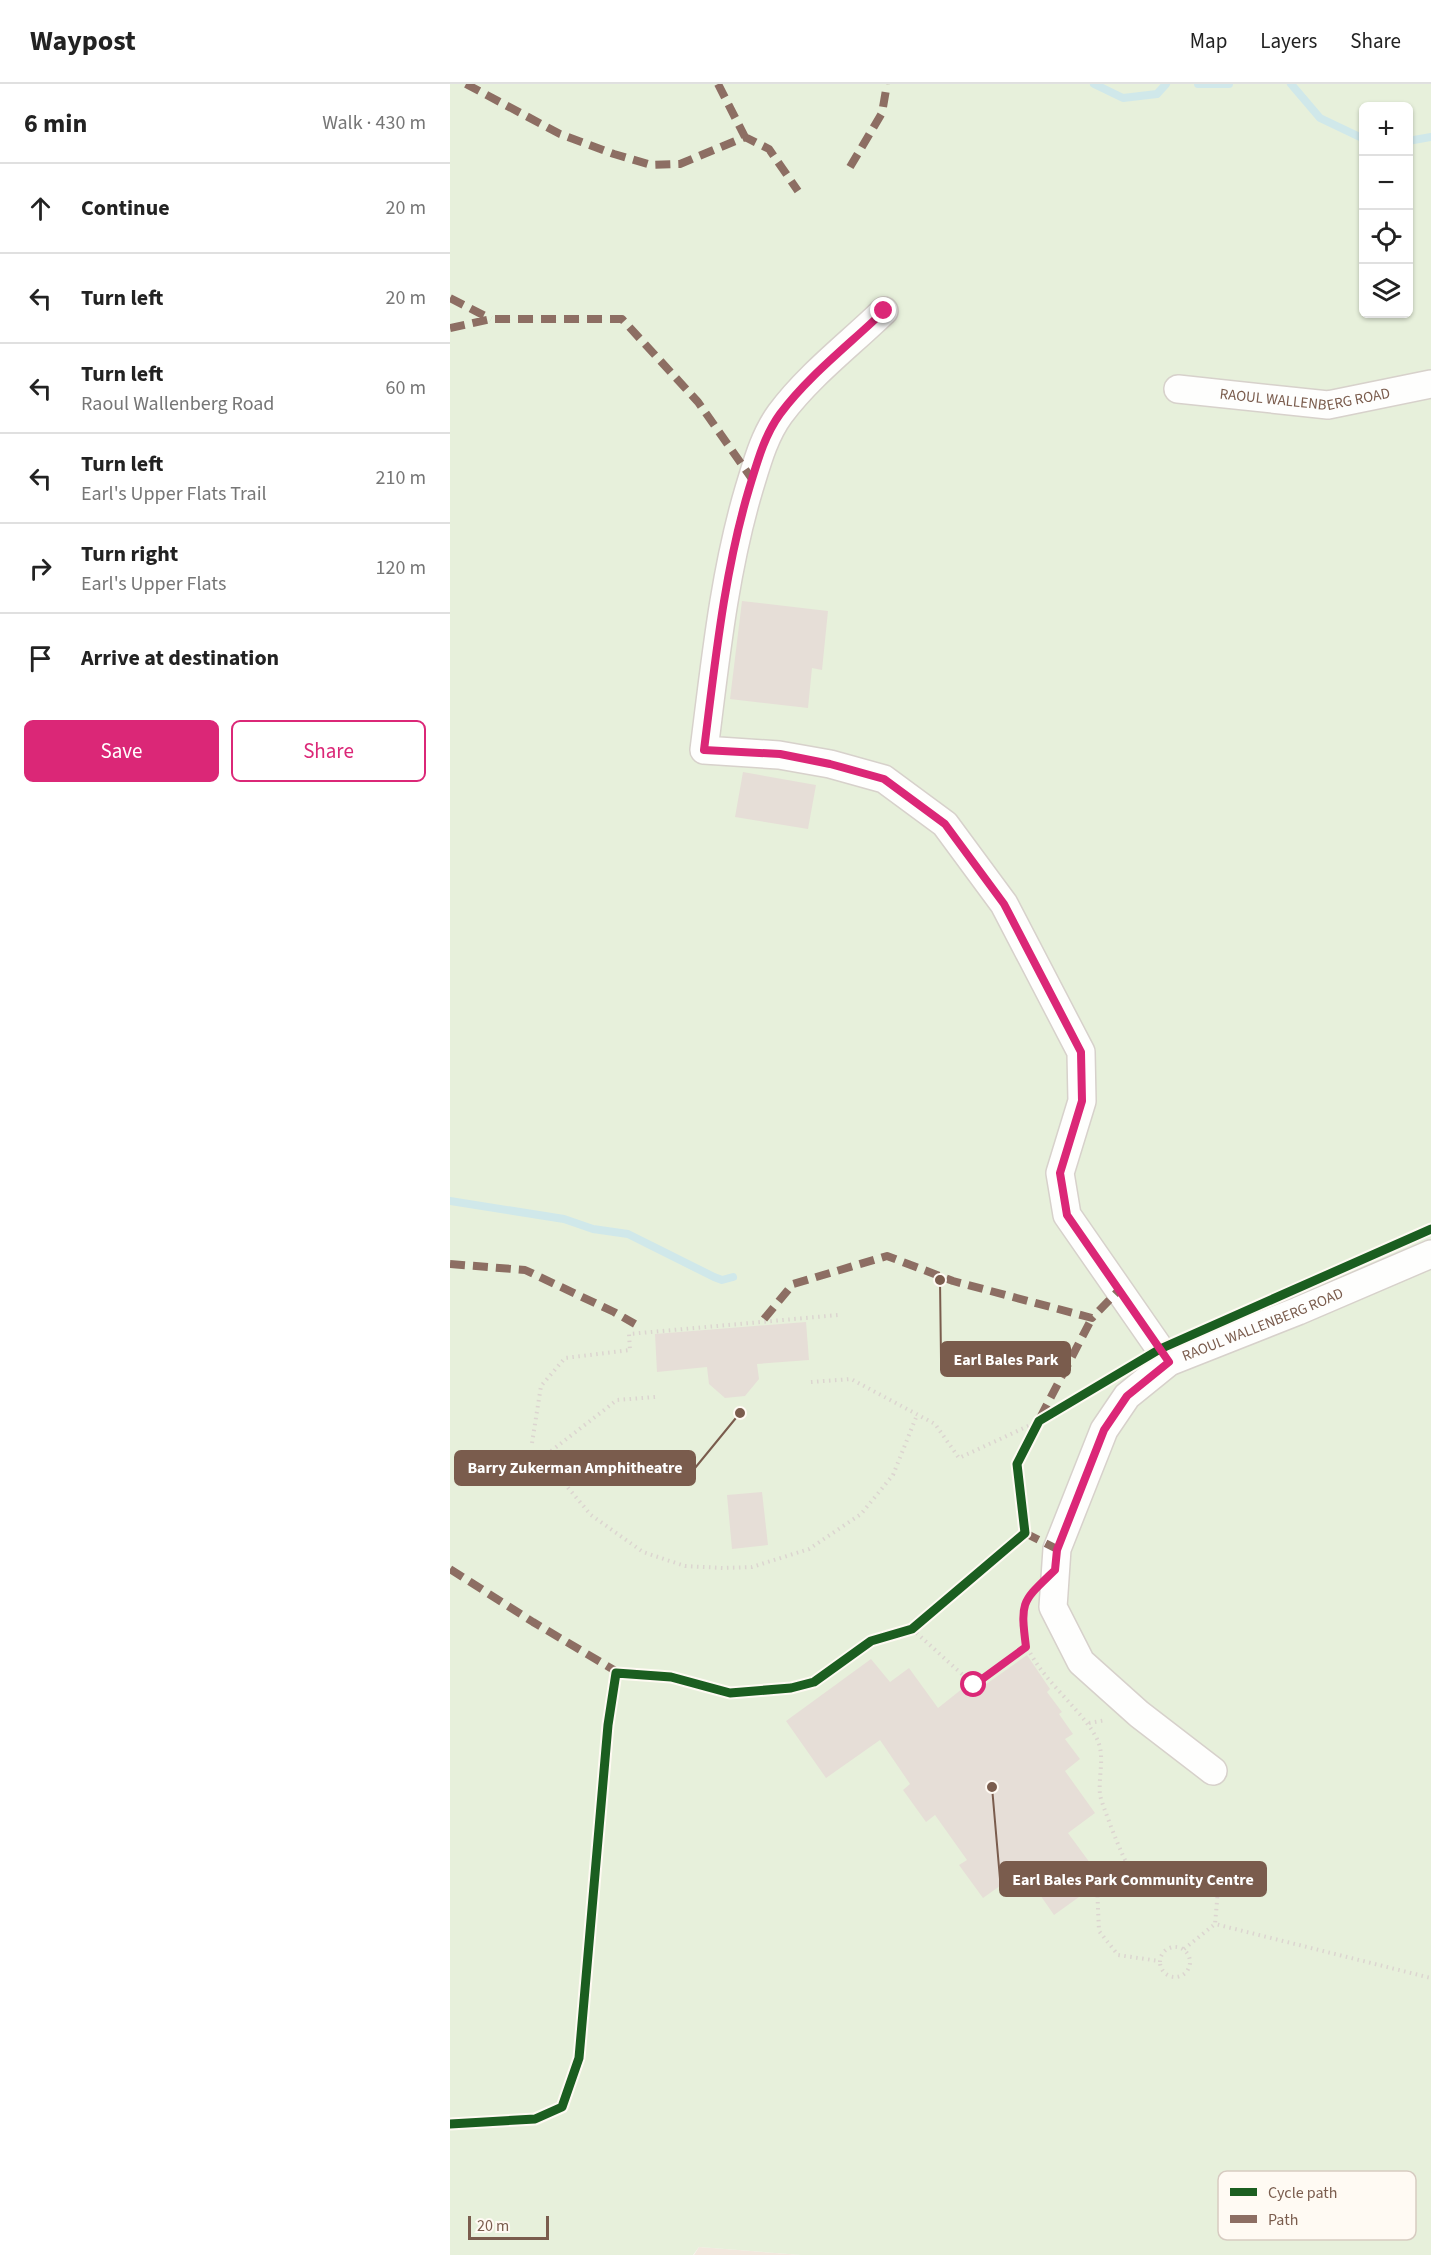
<!DOCTYPE html>
<html lang="en">
<head>
<meta charset="utf-8">
<style>
  :root { --surface:#fff; --page:#f6f6f6; --text:#222; --muted:#767676; --line:#e0e0e0; --accent:#db2777 }
  body { margin:0; font-family:"Source Sans 3",sans-serif; background:var(--page); color:var(--text) }
  .controls { position:absolute; right:18px; top:18px; display:grid; overflow:hidden; border-radius:9px; box-shadow:0 2px 4px #0004 }
  .controls button { width:54px; height:54px; display:grid; place-items:center; padding:0; border:0; border-bottom:2px solid var(--line); background:var(--surface); color:var(--text); font:30px sans-serif }
  .scale { position:absolute; left:18px; bottom:15px; width:81px; box-sizing:border-box; padding-left:6px; border:3px solid #7a5c4d; border-top:0; font-size:16px; line-height:21px; white-space:nowrap; color:#7a5c4d; -webkit-text-stroke:4px #fffaf3; paint-order:stroke }
  .stop { position:absolute; width:18px; height:18px; margin:-14px; border:4px solid #db2777; border-radius:50%; background:#fff }
  .stop.end { background:#db2777; border-color:#fff; box-shadow:0 2px 6px #0008 }
  .list { margin:0; padding:0; list-style:none }
  h2 { display:flex; justify-content:space-between; align-items:center; height:78px; margin:0; padding:0 24px; font-size:26px }
  h2 small { font-size:20px; font-weight:400; color:var(--muted) }
  .list li { display:grid; grid-template-columns:39px 1fr auto; gap:18px; align-items:center; box-sizing:border-box; height:90px; padding:0 24px; border-top:2px solid var(--line) }
  .list b { display:block; font-size:22px; white-space:nowrap }
  .list p { margin:0; font-size:20px; white-space:nowrap; color:var(--muted) }
  .list em { font-size:20px; font-style:normal; color:var(--muted) }
  .actions { display:flex; gap:12px; padding:18px 24px }
  .actions a { flex:1; padding:14px 0; border:2px solid var(--accent); border-radius:9px; text-align:center; font-size:21px; color:var(--accent) }
  .actions .main { background:var(--accent); color:#fff }
  .icon { flex:none; width:33px; height:33px; fill:none; stroke:currentColor; stroke-width:2; stroke-linecap:round; stroke-linejoin:round }
  .map { position:relative; flex:none; width:981px; height:2171px; overflow:hidden }
  header { display:flex; align-items:center; gap:36px; box-sizing:border-box; height:84px; padding:0 30px; background:var(--surface); border-bottom:2px solid var(--line) }
  header strong { font-size:28px }
  nav { display:flex; gap:33px; margin-inline-start:auto; font-size:21px }
  main { display:flex }
  aside { flex:1; background:var(--surface) }
  .map>svg:first-child { display:block }
</style>
</head>
<body>
<header>
<strong>Waypost</strong>
<nav><a>Map</a><a>Layers</a><a>Share</a></nav>
</header>
<main>
<aside>
<h2>6 min<small>Walk · 430 m</small></h2>
<ul class="list">
<li><svg class="icon" aria-label="ahead" viewBox="0 0 24 24"><path d="M12 20V5M6 11l6-6 6 6"/></svg><div><b>Continue</b></div><em>20 m</em></li>
<li><svg class="icon" aria-label="left" viewBox="0 0 24 24"><path d="M17 20v-9H6M10 6l-5 5 5 5"/></svg><div><b>Turn left</b></div><em>20 m</em></li>
<li><svg class="icon" aria-label="left" viewBox="0 0 24 24"><path d="M17 20v-9H6M10 6l-5 5 5 5"/></svg><div><b>Turn left</b><p>Raoul Wallenberg Road</p></div><em>60 m</em></li>
<li><svg class="icon" aria-label="left" viewBox="0 0 24 24"><path d="M17 20v-9H6M10 6l-5 5 5 5"/></svg><div><b>Turn left</b><p>Earl's Upper Flats Trail</p></div><em>210 m</em></li>
<li><svg class="icon" aria-label="right" viewBox="0 0 24 24"><path d="M7 20v-9h11M14 6l5 5-5 5"/></svg><div><b>Turn right</b><p>Earl's Upper Flats</p></div><em>120 m</em></li>
<li><svg class="icon" aria-label="arrive" viewBox="0 0 24 24"><path d="M6 21V4h12l-3 4 3 4H6"/></svg><div><b>Arrive at destination</b></div></li>
</ul>
<div class="actions"><a class="main">Save</a><a>Share</a></div>
</aside>
<div class="map">
<svg width="981" height="2171" viewBox="0 0 981 2171">
  <rect width="100%" height="100%" fill="#f9f5f0"/>
  <path fill="#f2e8de" d="M 249,2163 L 351,2171 L 244,2171 Z"/>
  <path fill="#e7f0db" fill-rule="evenodd" d="M 0,0 L 981,0 L 981,2171 L 351,2171 L 249,2163 L 243,2171 L 0,2171 ZM 914,22 L 958,22 L 958,230 L 914,230 Z"/>
  <g fill="none" stroke-linecap="round" stroke-linejoin="round">
    <path stroke="#d0e8ea" stroke-width="8" d="M 644,0 L 673,14 L 707,10 L 716,0
      M 748,0 L 779,0
      M 841,0 L 870,34 L 914,55
      M 958,57 L 981,53
      M 0,1117 L 114,1135 L 143,1145 L 178,1150 L 264,1193 L 272,1196 L 283,1193"/>
  </g>
  <path fill="#e6ded7" d="M 292,517 L 378,527 L 372,586 L 362,584 L 358,624 L 280,615 Z
    M 293,688 L 366,701 L 358,745 L 285,733 Z
    M 356,1238 L 359,1276 L 307,1280 L 309,1295 L 295,1312 L 275,1314 L 259,1300 L 257,1283 L 207,1288 L 205,1250 Z
    M 312,1408 L 318,1461 L 282,1465 L 277,1411 Z
    M 577,1571 L 600,1605 L 597,1608 L 612,1628 L 609,1630 L 623,1650 L 615,1655 L 630,1675 L 615,1687 L 645,1729 L 618,1749 L 643,1783 L 621,1800 L 629,1813 L 604,1831 L 588,1808 L 584,1810 L 568,1789 L 533,1814 L 509,1781 L 517,1776 L 485,1731 L 476,1738 L 453,1706 L 460,1700 L 430,1656 L 376,1694 L 336,1637 L 421,1575 L 440,1598 L 459,1584 L 488,1624 L 512,1605 L 518,1613 Z"/>
  <g fill="none" stroke-linecap="round" stroke-linejoin="round">
    <g stroke="#d7d1cb" stroke-width="30">
      <g id="minor">
        <path d="M 434,227 C 400,260 359,291 330,330 C 314,352 307,379 299,405 C 274,489 265,579 254,666 L 329,671 L 380,680 L 434,695 L 495,740 L 554,820 L 631,968 L 632,1017 L 610,1089 L 617,1131 L 719,1278"/>
        <path id="s1" d="M 728,305 L 878,321 L 981,300"/>
        <path id="s2" d="M 763,1687 L 689,1630 L 631,1578 L 603,1523 L 607,1465 L 654,1346 L 677,1312 L 719,1278 L 848,1227 L 981,1170"/>
      </g>
    </g>
    <path stroke="#dcd5d0" stroke-width="4" stroke-dasharray="1.5 4.5" stroke-linecap="butt" d="M 361,1298 L 401,1295 L 485,1340 L 509,1374 L 589,1337
      M 205,1313 L 167,1316 L 101,1367 L 114,1399 L 141,1431 L 193,1468 L 235,1482 L 273,1484 L 302,1483 L 359,1465 L 411,1430 L 443,1391 L 467,1331
      M 82,1359 L 91,1302 L 115,1274 L 180,1266 L 179,1250 L 388,1231
      M 574,1523 C 558,1573 625,1614 646,1653 C 656,1671 648,1691 650,1711 C 651,1718 673,1775 677,1779 C 703,1803 747,1792 779,1796
      M 462,1545 L 524,1601 L 576,1563
      M 639,1639 L 656,1636
      M 676,1778 L 647,1801 L 649,1847 L 668,1871 L 709,1877
      M 769,1795 L 765,1840 L 981,1894
      M710 1878a15 15 0 1 1 30 0a15 15 0 1 1-30 0Z
      M 734,1865 L 765,1840"/>
    <use href="#minor" stroke="#fefefd" stroke-width="27"/>
    <path stroke="#8d6e63" stroke-width="8" stroke-dasharray="15 8" stroke-linecap="butt" d="M 16,0 L 110,50 L 164,70 L 201,81 L 230,80 L 295,53 L 319,65 L 348,107
      M 268,0 L 295,53
      M 400,83 L 432,29 L 437,0
      M 0,214 L 41,235
      M 0,244 L 41,235 L 172,235 L 248,318 L 302,395
      M 0,1180 L 75,1186 L 164,1228 L 185,1240
      M 314,1235 L 343,1200 L 437,1172 L 503,1197 L 642,1234 L 669,1206
      M 590,1334 L 642,1234
      M 575,1449 L 607,1465
      M 0,1485 L 83,1538 L 169,1589"/>
    <g stroke="#fffaf3" stroke-width="13">
      <path id="cycleway" d="M 0,2040 L 85,2035 L 112,2023 L 129,1974 L 158,1641 L 166,1589 L 221,1593 L 280,1609 L 341,1604 L 364,1598 L 421,1557 L 462,1545 L 575,1449 L 567,1380 L 589,1337 L 710,1265 L 981,1145"/>
    </g>
    <use href="#cycleway" stroke="#1b5e20" stroke-width="9"/>
  </g>
  <g fill="none" stroke-linecap="round" stroke-linejoin="round">
    <path stroke="#db2777" stroke-width="8" d="M 434,227 C 400,260 359,291 330,330 C 314,352 307,379 299,405 C 274,489 265,579 254,666 L 330,670 L 380,680 L 434,695 L 495,740 L 554,820 L 631,968 L 632,1017 L 610,1089 L 617,1131 L 719,1278 L 677,1312 L 654,1346 L 607,1466 L 605,1486 C 572,1518 570,1516 576,1563 L 524,1601"/>
  </g>
  <g text-anchor="middle" stroke-width="5" stroke-linejoin="round" paint-order="stroke">
    <g font-size="15" fill="#7a5c4d" stroke="#fffaf3">
      <text dy="5" stroke="none"><textPath href="#s1" startOffset="128">RAOUL WALLENBERG ROAD</textPath></text>
      <text dy="5" stroke="none"><textPath href="#s2" startOffset="615">RAOUL WALLENBERG ROAD</textPath></text>
    </g>
  </g>
  <rect x="768" y="2087" width="198" height="69" rx="9" fill="#fffaf3" stroke="#d7cbc1" stroke-width="1.5"/>
  <rect x="780" y="2104" width="27" height="8" fill="#1b5e20"/>
  <rect x="780" y="2131" width="27" height="8" fill="#8d6e63"/>
  <g font-size="16" fill="#7a5c4d">
    <text x="818" y="2114">Cycle path</text>
    <text x="818" y="2141">Path</text>
  </g>
  <path fill="none" stroke="#7a5c4d" stroke-width="2" d="M490 1196L491 1275M290 1329L245 1384M542 1703L550 1795"/>
  <g fill="#7a5c4d" stroke="#fffaf3" stroke-width="2">
    <circle cx="490" cy="1196" r="6"/>
    <circle cx="290" cy="1329" r="6"/>
    <circle cx="542" cy="1703" r="6"/>
  </g>
  <g fill="#7a5c4d" stroke="#7a5c4d" stroke-width="2">
    <rect x="491" y="1258" width="129" height="34" rx="6"/>
    <rect x="5" y="1367" width="240" height="34" rx="6"/>
    <rect x="550" y="1778" width="266" height="34" rx="6"/>
  </g>
  <g font-size="16" text-anchor="middle" font-weight="bold" fill="#fff">
    <text x="556" y="1281">Earl Bales Park</text>
    <text x="125" y="1389">Barry Zukerman Amphitheatre</text>
    <text x="683" y="1801">Earl Bales Park Community Centre</text>
  </g>
</svg>
<div class="controls">
<button>+</button>
<button>−</button>
<button><svg class="icon" aria-label="locate" viewBox="0 0 24 24"><circle cx="12" cy="12" r="6"/><path d="M12 2v4M12 18v4M2 12h4M18 12h4"/></svg></button>
<button><svg class="icon" aria-label="layers" viewBox="0 0 24 24"><path d="M12 4l9 5-9 5-9-5zM3 14l9 5 9-5"/></svg></button>
</div>
<div class="scale">20 m</div>
<div class="stop" style="left:524px;top:1601px"></div>
<div class="stop end" style="left:434px;top:227px"></div>
</div>
</main>
</body>
</html>
